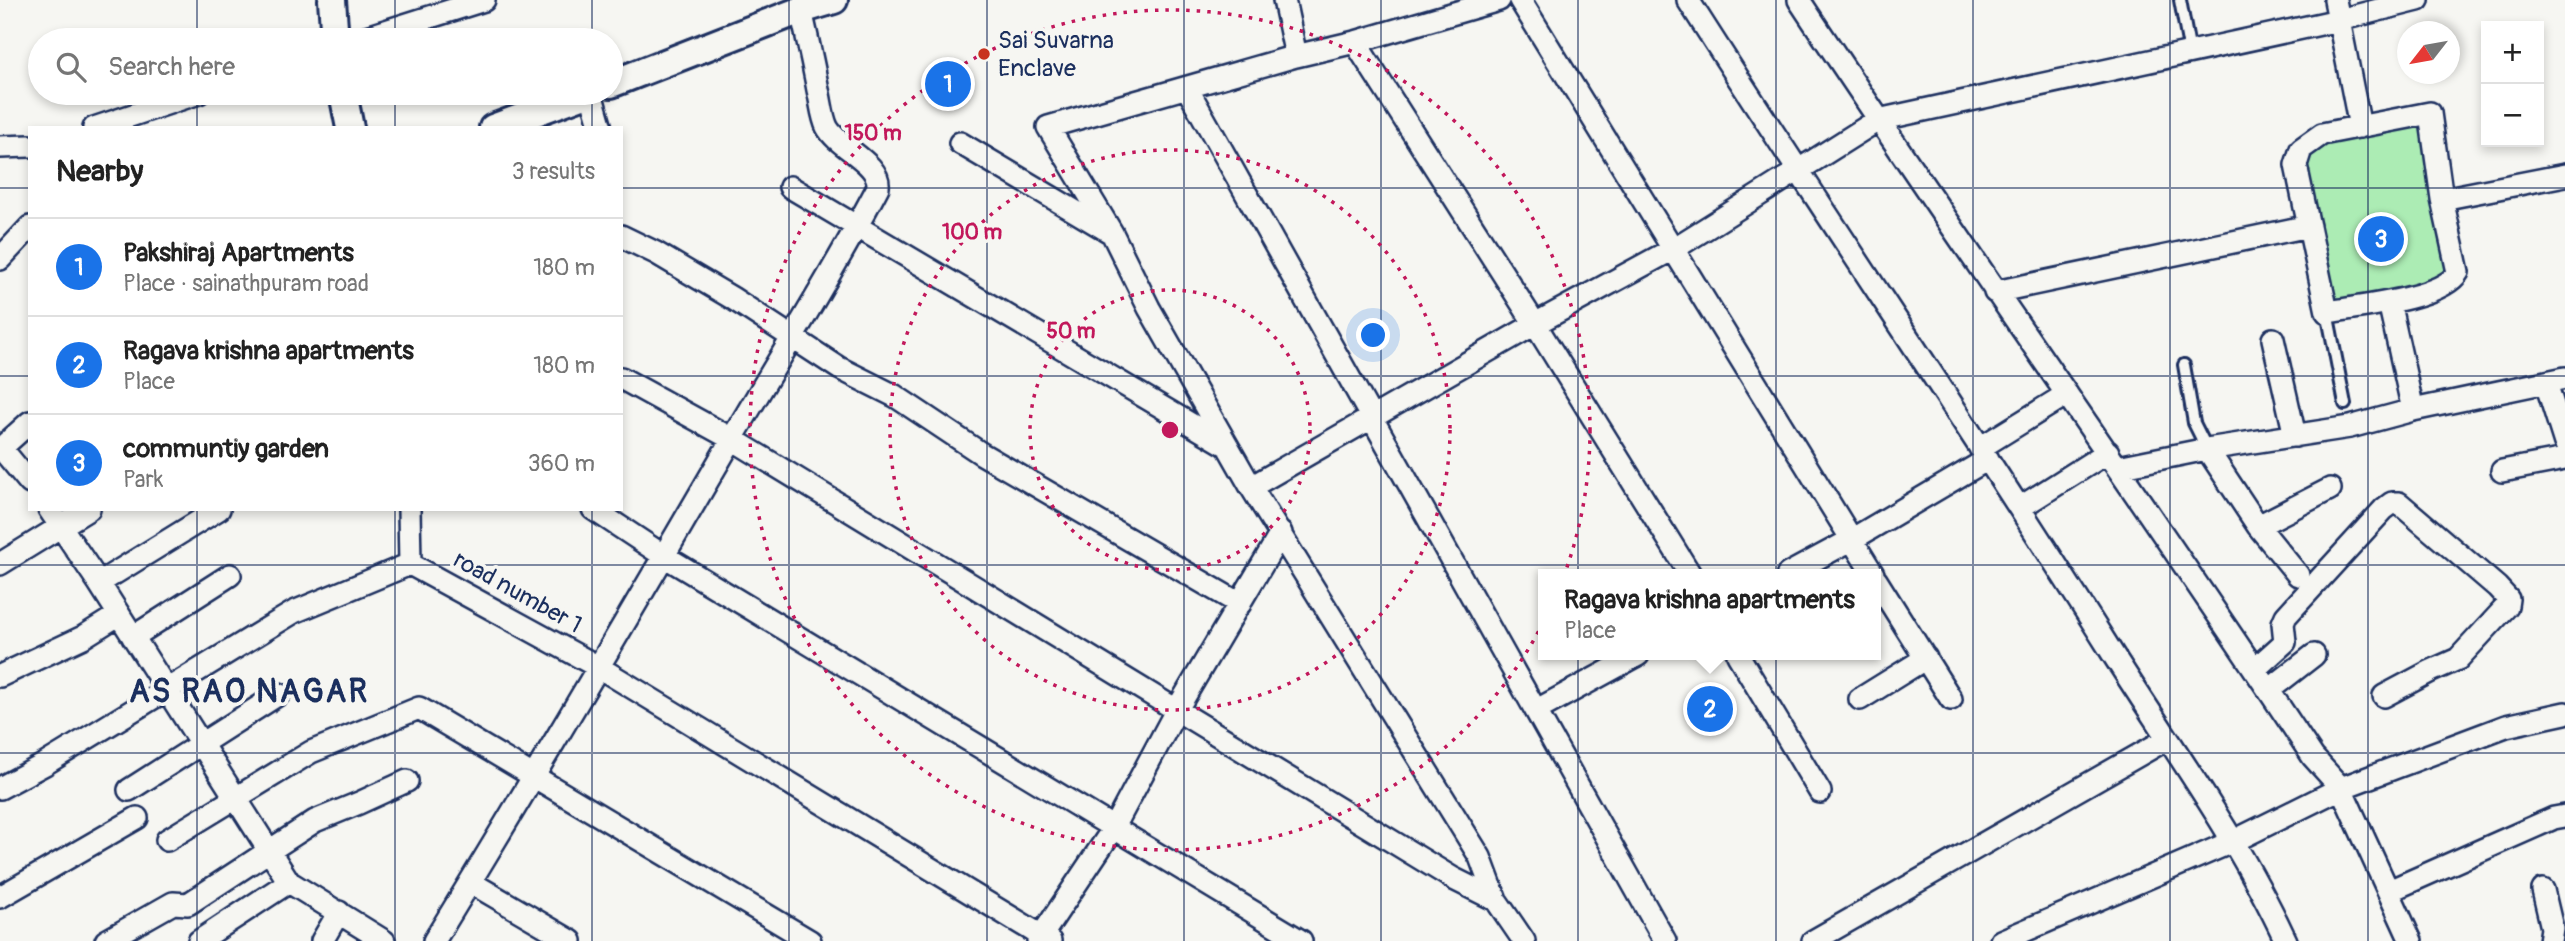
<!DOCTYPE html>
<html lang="en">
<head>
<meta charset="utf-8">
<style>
  :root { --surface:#fff; --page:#f2f2f2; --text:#222; --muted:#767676; --line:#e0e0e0; --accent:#1a73e8 }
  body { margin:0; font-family:Pangolin,sans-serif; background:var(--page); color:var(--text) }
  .controls { position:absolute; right:21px; top:21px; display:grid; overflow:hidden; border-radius:0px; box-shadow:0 4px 10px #0003 }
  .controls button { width:63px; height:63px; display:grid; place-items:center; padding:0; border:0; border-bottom:2px solid var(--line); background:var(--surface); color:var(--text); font:35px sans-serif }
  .compass { position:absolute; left:2397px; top:21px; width:63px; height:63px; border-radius:50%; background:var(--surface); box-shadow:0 4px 10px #0003; rotate:239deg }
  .you { position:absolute; left:1374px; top:336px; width:24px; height:24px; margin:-18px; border:5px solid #fff; border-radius:50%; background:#1a73e8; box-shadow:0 0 0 10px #1a73e833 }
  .badge { display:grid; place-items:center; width:46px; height:46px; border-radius:50%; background:var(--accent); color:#fff; font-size:23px; font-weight:700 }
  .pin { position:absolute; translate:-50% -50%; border:4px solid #fff; box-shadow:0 2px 7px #0006 }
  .popup { position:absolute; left:1538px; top:569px; width:343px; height:91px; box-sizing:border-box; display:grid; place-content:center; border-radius:0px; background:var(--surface); filter:drop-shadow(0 2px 5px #0005); font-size:23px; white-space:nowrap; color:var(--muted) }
  .popup b { font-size:26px; color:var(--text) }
  .popup::after { content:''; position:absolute; left:50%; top:100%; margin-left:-14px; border:14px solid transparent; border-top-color:var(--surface) }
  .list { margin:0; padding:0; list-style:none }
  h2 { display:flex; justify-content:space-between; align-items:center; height:91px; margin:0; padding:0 28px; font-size:30px }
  h2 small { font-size:23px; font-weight:400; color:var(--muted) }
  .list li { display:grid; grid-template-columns:46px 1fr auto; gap:21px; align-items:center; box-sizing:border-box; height:98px; padding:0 28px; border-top:2px solid var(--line) }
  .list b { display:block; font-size:26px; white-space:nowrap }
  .list p { margin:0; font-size:23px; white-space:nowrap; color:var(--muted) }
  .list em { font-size:23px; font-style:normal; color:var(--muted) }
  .icon { flex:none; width:38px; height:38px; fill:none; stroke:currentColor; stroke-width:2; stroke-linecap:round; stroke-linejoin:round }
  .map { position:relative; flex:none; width:2565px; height:941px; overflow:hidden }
  .search { position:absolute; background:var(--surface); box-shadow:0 4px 10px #0003; left:28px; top:28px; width:595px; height:77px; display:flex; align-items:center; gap:18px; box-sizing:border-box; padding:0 24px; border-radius:38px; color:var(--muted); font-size:26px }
  .panel { position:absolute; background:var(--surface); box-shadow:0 4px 10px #0003; left:28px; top:126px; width:595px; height:385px; border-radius:0px }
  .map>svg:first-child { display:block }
</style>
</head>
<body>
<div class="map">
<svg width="2565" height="941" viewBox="0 0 2565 941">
  <rect width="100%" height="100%" fill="#f6f6f2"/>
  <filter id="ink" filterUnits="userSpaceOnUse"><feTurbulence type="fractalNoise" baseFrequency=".0143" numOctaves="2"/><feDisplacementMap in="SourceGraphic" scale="14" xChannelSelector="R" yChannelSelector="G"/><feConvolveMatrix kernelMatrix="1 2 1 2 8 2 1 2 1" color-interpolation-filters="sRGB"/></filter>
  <g filter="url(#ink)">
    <path fill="#acecb4" stroke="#648e89" stroke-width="2" d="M 2430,113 L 2455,278 L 2332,311 L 2301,149 Z"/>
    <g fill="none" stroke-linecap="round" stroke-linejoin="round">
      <g stroke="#1b2f5e" stroke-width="16">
        <path id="service" d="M 2180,0 L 2190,53
          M 2327,312 L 2345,404
          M 2184,365 L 2194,423 L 2207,449"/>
      </g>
      <g stroke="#1b2f5e" stroke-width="26">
        <path id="minor" d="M 1284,0 L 1296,56 L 1355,42 L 1499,0
          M 1520,0 L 1873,574
          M 1688,0 C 1826,217 1972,430 2109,648 C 2170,745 2238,837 2286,941
          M 1799,0 C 1967,255 2145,502 2313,757 L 2341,788 L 2411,941
          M 2335,0 L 2360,127
          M 357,40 L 484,0
          M 1355,42 L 1535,324 L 1690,574
          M 1296,56 L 1048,127 L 1112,233 L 1149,308 L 1251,487 L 1480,857 L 1496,900 L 1524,941
          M 1187,88 L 1665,941
          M 591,93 L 601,128
          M 2430,113 L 2442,199 L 2458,272 C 2443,299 2357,307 2327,312 L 2296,165 L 2301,149 L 2322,134 Z
          M 94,128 L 199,93
          M 960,143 L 1110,232
          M 0,147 L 30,146
          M 790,187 L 1226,445
          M 2442,199 L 2565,175
          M 621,236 L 656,253 L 732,298 L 839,368 L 895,396 L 982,454 L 1240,604
          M 0,259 L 30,227
          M 1995,292 L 2309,226
          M 2389,302 L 2413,410
          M 2273,339 L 2295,436
          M 621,378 L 732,439 L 1454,879 L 1496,900
          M 2546,383 L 2565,443
          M 1,448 L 30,483
          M 1980,448 L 2067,394
          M 0,449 L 30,422
          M 2207,449 L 2258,526 L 2298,575
          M 2118,467 L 2207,449 L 2350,427 L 2413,410 L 2565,378
          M 2502,471 L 2565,459
          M 1251,487 L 1535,324 L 1675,248 L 1878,120 L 2339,20 L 2418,0
          M 2021,507 L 2108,452
          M 49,509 L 99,583 L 289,882 L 384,941
          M 409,509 L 410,564
          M 593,509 L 664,556 L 1301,941
          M 2258,526 L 2330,489
          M 0,564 L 89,509
          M 410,564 L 600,668 L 1050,941
          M 1788,574 L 1851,540 L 1988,459
          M 1876,580 L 1951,699
          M 99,583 L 219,509
          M 133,637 L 230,575
          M 1738,655 L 1820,792
          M 2255,669 L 2285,642 L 2283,623 L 2286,616 L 2384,509 L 2392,503 L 2399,503 L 2497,587 L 2508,599 L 2507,606 L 2458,659 L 2431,671 L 2384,696
          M 0,676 L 83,637 L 118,615
          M 2269,690 L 2314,655
          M 1860,699 L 1926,658
          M 1537,710 L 1638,655
          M 0,788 L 45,764 L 294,612 L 410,564
          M 129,790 L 279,694
          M 167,840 L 311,752 L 419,708 L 810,941
          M 470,882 L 571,941
          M 2543,890 L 2552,928 L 2550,941
          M 2389,891 L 2554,818 L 2565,816
          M 0,897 L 137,818
          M 106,941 L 173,903 L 188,904 L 315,821 L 359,803 L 407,781
          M 199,941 L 289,882
          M 322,941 L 339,912
          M 434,941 C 535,777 632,611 729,444 C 779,358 832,275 878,187 C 881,163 838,148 827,127 C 822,117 821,101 818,90 C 813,63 807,37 801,10
          M 1038,941 L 1113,829 L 1176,711 L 1281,533
          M 1813,941 L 2167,739
          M 2001,941 L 2234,841 L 2341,788 L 2506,726 L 2565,713"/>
      </g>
      <g stroke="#1b2f5e" stroke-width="32">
        <path id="tertiary" d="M 332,0 L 335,40
          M 611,84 L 801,10 L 834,0
          M 343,93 L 350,128
          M 493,128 L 587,93"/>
      </g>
      <use href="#service" stroke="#f6f6f2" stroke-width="10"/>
      <use href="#minor" stroke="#f6f6f2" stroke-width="21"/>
      <use href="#tertiary" stroke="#f6f6f2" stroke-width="26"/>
    </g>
  </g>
  <path fill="none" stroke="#1b2f5e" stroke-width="2" stroke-opacity="0.55" d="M 197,0 L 197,40M 395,0 L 395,40M 592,0 L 592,40M 789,0 L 789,941M 987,0 L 987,941M 1184,0 L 1184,941M 1381,0 L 1381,941M 1578,0 L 1578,941M 1776,0 L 1776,941M 1973,0 L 1973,941M 2170,0 L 2170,941M 2368,0 L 2368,941M 197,93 L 197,128M 395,93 L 395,128M 592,93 L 592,128M 0,188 L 30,188M 621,188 L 2565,188M 0,376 L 30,376M 621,376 L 2565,376M 197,509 L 197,941M 395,509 L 395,941M 592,509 L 592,941M 0,565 L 2565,565M 0,753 L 2565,753"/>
  <g fill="none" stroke="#c2185b" stroke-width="3.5" stroke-dasharray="3.5 7">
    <circle cx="1170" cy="430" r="140"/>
    <circle cx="1170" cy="430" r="280"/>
    <circle cx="1170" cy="430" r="420"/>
  </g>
  <circle fill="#c8321e" stroke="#f6f6f2" stroke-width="2.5" cx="984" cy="54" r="7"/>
  <g text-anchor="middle" stroke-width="7" stroke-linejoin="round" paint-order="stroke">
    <g font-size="24" fill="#1b2f5e" stroke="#f6f6f2" text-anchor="start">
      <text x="998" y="48">Sai Suvarna<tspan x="998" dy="28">Enclave</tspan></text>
    </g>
    <g font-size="24" fill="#1b2f5e" stroke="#f6f6f2">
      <text transform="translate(518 592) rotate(29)" y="8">road number 1</text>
    </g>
    <g font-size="32" font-weight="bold" letter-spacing="2" fill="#1b2f5e" stroke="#f6f6f2">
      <text x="249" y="702">AS RAO NAGAR</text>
    </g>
  </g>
  <circle cx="1170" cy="430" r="10" fill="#c2185b" stroke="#f6f6f2" stroke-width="3.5"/>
  <g font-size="21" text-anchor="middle" font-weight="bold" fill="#c2185b" stroke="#f6f6f2" stroke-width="7" stroke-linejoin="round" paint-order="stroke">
    <text x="873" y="140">150 m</text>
    <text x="972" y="239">100 m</text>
    <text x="1071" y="338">50 m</text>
  </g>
</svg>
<div class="controls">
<button>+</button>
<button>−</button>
</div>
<svg class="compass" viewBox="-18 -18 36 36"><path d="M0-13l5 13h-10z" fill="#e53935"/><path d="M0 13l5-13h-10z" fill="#767676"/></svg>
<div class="you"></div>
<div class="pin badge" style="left:948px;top:84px">1</div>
<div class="pin badge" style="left:1710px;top:709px">2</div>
<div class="popup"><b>Ragava krishna apartments</b>Place</div>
<div class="pin badge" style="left:2381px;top:239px">3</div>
<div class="search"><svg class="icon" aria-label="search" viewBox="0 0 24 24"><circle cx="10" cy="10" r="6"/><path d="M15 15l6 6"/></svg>Search here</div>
<section class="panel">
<h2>Nearby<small>3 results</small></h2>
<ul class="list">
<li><span class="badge">1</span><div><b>Pakshiraj Apartments</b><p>Place · sainathpuram road</p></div><em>180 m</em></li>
<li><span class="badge">2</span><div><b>Ragava krishna apartments</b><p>Place</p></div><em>180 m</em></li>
<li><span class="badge">3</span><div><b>communtiy garden</b><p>Park</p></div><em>360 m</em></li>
</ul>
</section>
</div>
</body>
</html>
